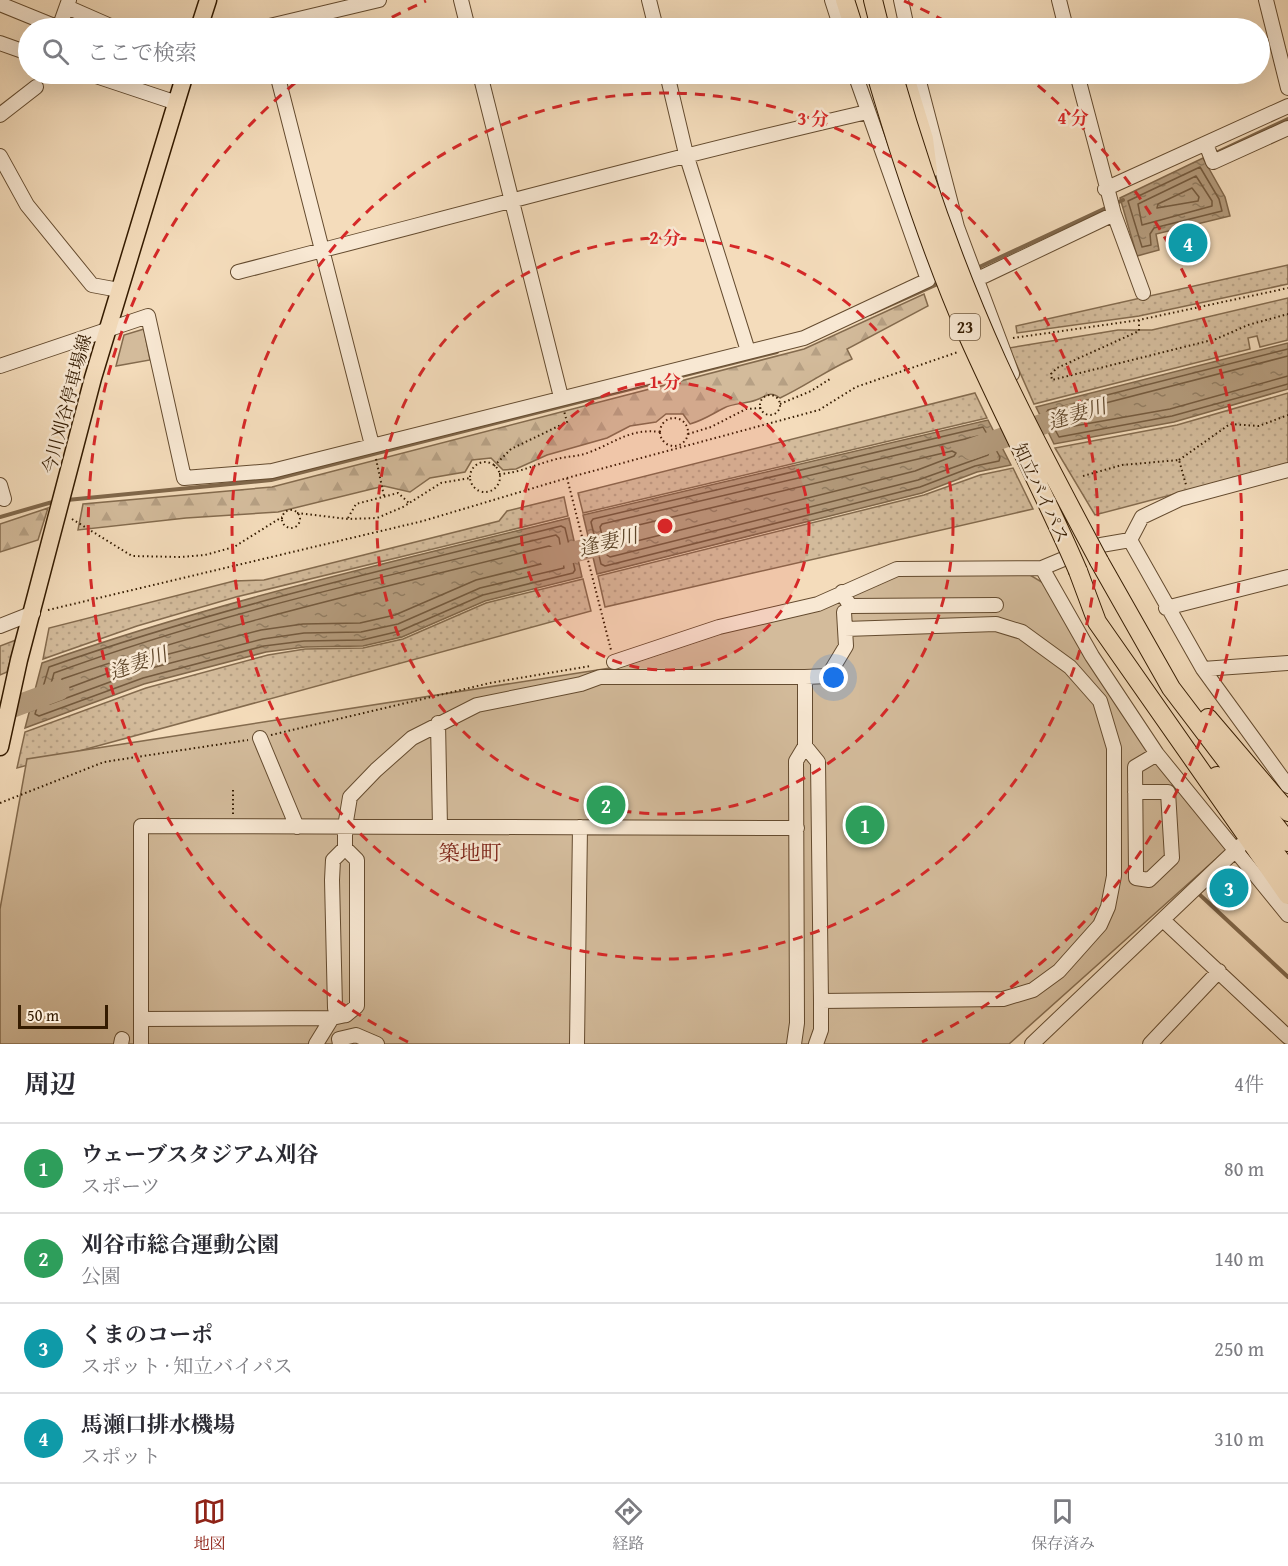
<!DOCTYPE html>
<html lang="ja">
<head>
<meta charset="utf-8">
<style>
  :root { --surface:#fff; --page:#f7f7f7; --text:#2b2b33; --muted:#7c7c81; --line:#e1e1e2; --accent:#8f2418 }
  body { margin:0; font-family:"Gentium Book Plus","Noto Serif JP",serif; background:var(--page); color:var(--text) }
  .scale { position:absolute; left:18px; bottom:15px; width:90px; box-sizing:border-box; padding-left:6px; border:3px solid #341b00; border-top:0; font-size:16px; line-height:21px; white-space:nowrap; color:#341b00; -webkit-text-stroke:4px #f8e8d3; paint-order:stroke }
  .you { position:absolute; left:834px; top:678px; width:21px; height:21px; margin:-15px; border:4px solid #fff; border-radius:50%; background:#1a73e8; box-shadow:0 0 0 9px #1a73e833 }
  .badge { display:grid; place-items:center; width:39px; height:39px; border-radius:50%; background:var(--accent); color:#fff; font-size:20px; font-weight:700 }
  .pin { position:absolute; translate:-50% -50%; border:3px solid #fff; box-shadow:0 2px 6px #0006 }
  .list { margin:0; padding:0; list-style:none }
  h2 { display:flex; justify-content:space-between; align-items:center; height:78px; margin:0; padding:0 24px; font-size:26px }
  h2 small { font-size:20px; font-weight:400; color:var(--muted) }
  .list li { display:grid; grid-template-columns:39px 1fr auto; gap:18px; align-items:center; box-sizing:border-box; height:90px; padding:0 24px; border-top:2px solid var(--line) }
  .list b { display:block; font-size:22px; white-space:nowrap }
  .list p { margin:0; font-size:20px; white-space:nowrap; color:var(--muted) }
  .list em { font-size:20px; font-style:normal; color:var(--muted) }
  .icon { flex:none; width:33px; height:33px; fill:none; stroke:currentColor; stroke-width:2; stroke-linecap:round; stroke-linejoin:round }
  .map { position:relative; flex:none; width:1288px; height:1044px; overflow:hidden }
  .search { position:absolute; background:var(--surface); box-shadow:0 6px 24px #0002; left:18px; right:18px; top:18px; height:66px; display:flex; align-items:center; gap:15px; box-sizing:border-box; padding:0 21px; border-radius:33px; color:var(--muted); font-size:22px }
  .sheet { height:438px; background:var(--surface) }
  nav { display:flex; justify-content:space-around; align-items:center; box-sizing:border-box; height:84px; border-top:2px solid var(--line); background:var(--surface); font-size:16px; color:var(--muted) }
  nav a { display:grid; justify-items:center; gap:3px }
  nav .on { color:var(--accent) }
  .map>svg:first-child { display:block }
</style>
</head>
<body>
<div class="map">
<svg width="1288" height="1044" viewBox="0 0 1288 1044">
  <defs>
    <pattern id="grass-dots" width="8" height="8" patternUnits="userSpaceOnUse" patternTransform="scale(1.5)"><rect width="8" height="8" fill="#d3bb9b"/><path d="M2 2h.1M6 6h.1" fill="none" stroke="#b6a084" stroke-width="1.8" stroke-linecap="round"/></pattern>
    <pattern id="forest-firs" width="22" height="20" patternUnits="userSpaceOnUse" patternTransform="scale(1.5)"><rect width="22" height="20" fill="#d3bb9b"/><path d="M5 1l3.5 6h-7zM16 11l3.5 6h-7z" fill="#b6a084"/></pattern>
    <pattern id="water-ripples" width="26" height="14" patternUnits="userSpaceOnUse" patternTransform="scale(1.5)"><rect width="26" height="14" fill="#b39a7b"/><path d="M2 4q2-2 4 0t4 0M15 11q2-2 4 0t4 0" fill="none" stroke="#927d62"/></pattern>
  </defs>
  <rect width="100%" height="100%" fill="#f4dcbb"/>
  <filter id="stains"><feTurbulence type="fractalNoise" baseFrequency=".00333" numOctaves="4"/><feColorMatrix values="0 0 0 0 .2 0 0 0 0 .09 0 0 0 0 .02 0 0 0 .5 -.17"/></filter>
  <radialGradient id="worn" r=".72"><stop offset=".6" stop-color="#630" stop-opacity="0"/><stop offset="1" stop-color="#630" stop-opacity=".3"/></radialGradient>
  <path fill="url(#grass-dots)" stroke="#846b4e" stroke-width="1.5" d="M 1288,265 L 1288,284 L 1139,316 L 1017,333 L 1016,326 Z
    M 1288,298 L 1288,340 L 1260,347 L 1257,336 L 1248,338 L 1250,349 L 1034,404 L 1009,348 L 1118,330 L 1152,330 Z
    M 975,393 L 987,418 L 583,513 L 578,493 Z
    M 1288,393 L 1288,464 L 1095,515 L 1055,448 L 1177,425 Z
    M 1013,468 L 1033,509 L 605,607 L 598,576 L 924,495 L 980,475 Z
    M 564,497 L 568,516 L 236,597 L 137,626 L 43,659 L 49,628 L 234,581 L 264,580 L 499,521 L 507,511 Z
    M 583,579 L 591,611 L 17,768 L 25,732 L 146,688 L 268,655 L 305,649 L 363,648 L 403,639 L 486,603 Z
    M 16,640 L 7,672 L 0,675 L 0,646 Z"/>
  <path fill="url(#forest-firs)" stroke="#846b4e" stroke-width="1.5" d="M 924,294 L 928,306 L 847,349 L 852,359 C 827,370 806,386 780,398 C 769,390 766,397 756,400 C 746,404 733,403 724,408 C 712,414 704,420 690,424 L 683,414 L 666,414 L 656,422 L 630,426 L 607,438 L 547,455 L 516,469 L 503,470 L 491,458 L 472,460 L 465,472 L 430,478 L 410,492 L 384,486 L 278,512 L 186,518 L 78,530 L 83,504 L 272,487 L 804,349 Z
    M 48,508 L 38,540 L 0,552 L 0,524 Z"/>
  <path fill="#d3bb9b" stroke="#846b4e" stroke-width="1.5" d="M 144,329 L 150,360 L 116,366 L 124,335 Z
    M 1025,572 L 1045,584 L 1227,849 L 1009,1044 L 0,1044 L 0,909 L 27,759 L 623,666 L 896,575 Z"/>
  <path fill="url(#water-ripples)" stroke="#80674a" stroke-width="1.5" d="M 1203,158 L 1225,197 L 1230,216 L 1156,234 L 1159,250 L 1137,256 L 1120,198 Z
    M 1288,343 L 1288,389 L 1174,422 L 1054,444 L 1036,407 Z
    M 988,420 L 1011,465 L 977,472 L 922,493 L 597,574 L 583,515 Z
    M 569,518 L 582,577 L 485,601 L 402,637 L 363,646 L 305,647 L 266,652 L 144,684 L 25,728 L 42,663 C 214,602 392,562 569,518 Z"/>
  <g fill="none" stroke-linecap="round" stroke-linejoin="round">
    <path stroke="#745a3e" stroke-width="1.5" d="M 1200,167 L 1219,199 L 1222,211 L 1154,228 L 1150,234 L 1151,245 L 1142,247 L 1128,201 Z
      M 1196,176 L 1212,201 L 1212,206 L 1142,225 L 1138,204 Z
      M 1192,188 L 1199,197 L 1198,201 L 1157,208 L 1158,204 Z
      M 1288,349 L 1048,410 L 1046,413 L 1059,437 L 1172,416 L 1288,384
      M 1288,356 L 1059,415 L 1057,418 L 1063,428 L 1170,409 L 1288,376
      M 983,427 L 1000,457 L 999,461 L 975,466 L 920,487 L 605,566 L 601,564 L 591,522 L 593,519 Z
      M 978,436 L 989,452 L 988,455 L 918,480 L 610,557 L 607,555 L 600,527 L 602,524 Z
      M 952,451 L 956,453 L 954,456 L 915,471 L 617,546 L 613,544 L 611,534 L 613,531 Z
      M 561,526 L 565,528 L 575,570 L 573,573 L 483,595 L 400,631 L 362,640 L 304,641 L 264,646 L 143,678 L 39,716 L 35,714 L 49,667 C 216,608 389,569 561,526 Z
      M 556,535 L 559,538 L 564,568 L 480,588 L 398,624 L 361,632 L 304,633 L 263,639 L 140,671 L 50,704 L 46,702 L 54,673 C 217,613 388,576 556,535 Z
      M 549,546 L 553,548 L 553,561 L 476,580 L 395,615 L 360,623 L 303,624 L 261,630 L 138,662 L 63,690 L 59,687 L 62,679 C 221,624 386,587 549,546 Z"/>
    <path stroke="#80674a" stroke-width="4" d="M 1218,152 L 1288,119
      M 975,269 L 1123,200
      M 870,314 L 940,283
      M 67,500 L 271,480 L 777,352
      M 0,517 L 56,501
      M 1199,894 L 1288,977"/>
    <path stroke="#b39a7b" stroke-width="21" d="M 971,449 L 1072,414
      M 550,558 L 618,541
      M 0,712 L 59,690"/>
    <g stroke="#644b2f" stroke-width="16">
      <path id="minor" d="M 461,0 L 468,28
        M 649,0 L 656,28
        M 832,0 L 841,28
        M 901,0 L 907,28
        M 1059,0 L 1066,28
        M 1266,0 L 1288,88
        M 0,4 L 59,28 L 69,0
        M 67,7 L 115,28
        M 261,28 L 379,0
        M 0,43 L 28,53
        M 90,74 L 177,103
        M 277,74 L 372,445
        M 480,74 L 561,397
        M 667,74 L 686,154 L 748,351
        M 917,74 L 957,227 L 1012,374
        M 1077,74 L 1114,214
        M 0,115 L 36,87
        M 1206,144 L 1213,162 L 1288,128
        M 0,156 L 27,205 L 92,285 L 119,290
        M 1105,189 L 1288,106
        M 238,272 C 448,218 656,161 867,112
        M 984,276 L 1114,214 L 1143,293
        M 0,366 L 148,316 L 184,478 L 272,471 L 804,338 L 928,280 L 855,74
        M 0,485 L 4,499
        M 1130,540 L 1203,669 L 1288,786
        M 1130,540 L 1142,517 L 1180,499 L 1288,470
        M 1101,545 L 1130,540
        M 1042,568 L 1092,656 L 1157,754 L 1288,915
        M 842,592 L 850,606 L 996,605
        M 1166,608 L 1288,577
        M 0,626 L 33,613
        M 614,662 L 719,627 L 818,604 L 897,569 L 1042,568 L 1066,558
        M 1203,669 L 1288,663
        M 438,723 L 440,827
        M 260,738 L 297,827
        M 805,746 L 818,762 L 821,1001 L 821,1030 L 816,1044
        M 1135,792 L 1168,792 L 1172,858 L 1149,880 L 1136,878 L 1136,871 L 1135,767 L 1157,754
        M 345,848 L 345,827 L 350,797 L 376,770 L 412,738 L 477,705 L 581,684 L 600,677 L 805,677
        M 345,848 L 357,860 L 357,1006 L 346,1015 L 335,1008 L 332,880 L 333,860 Z
        M 1163,920 L 1288,1037
        M 821,1001 L 1003,999 L 1033,990 L 1059,971 L 1100,925 L 1108,907 L 1114,876 L 1114,748 L 1100,701 L 1070,667 L 1022,632 L 996,624 L 845,629
        M 141,1019 L 332,1018 L 346,1015
        M 121,1044 L 122,1039
        M 141,1044 L 141,826 L 797,828
        M 316,1044 L 332,1018
        M 340,1044 L 339,1039 L 356,1035 L 377,1044
        M 577,1044 L 580,827
        M 794,1044 L 797,1023 L 796,761 L 805,746 L 805,677 L 828,676 L 846,646 L 844,612
        M 1032,1044 L 1241,845
        M 1150,1044 L 1219,971"/>
    </g>
    <g stroke="#341b00" stroke-width="19">
      <path id="major" d="M 199,28 L 208,0
        M 0,747 L 19,660 L 93,378 L 185,74"/>
    </g>
    <g stroke="#341b00" stroke-width="20">
      <path id="highway" d="M 845,0 L 854,28
        M 873,0 L 880,28
        M 904,74 L 924,139 L 928,171
        M 1099,561 L 1171,688 L 1288,842
        M 1078,571 L 1097,622 L 1288,895
        M 1208,718 L 1288,812
        M 1217,776 L 1288,870"/>
    </g>
    <path stroke="#341b00" stroke-width="2" stroke-dasharray="1.5 3" stroke-linecap="butt" d="M 1139,320 L 1139,331 L 1057,368 L 1051,374 L 1052,380 L 1216,339 L 1248,325 L 1288,314
      M 1013,338 L 1139,320 L 1288,288
      M760 405a10 10 0 1 1 20 0a10 10 0 1 1-20 0Z
      M 780,404 L 811,391 L 830,379
      M660 432a14 14 0 1 1 28 0a14 14 0 1 1-28 0Z
      M 688,434 L 711,427 L 746,409 L 761,408
      M 376,459 L 384,496
      M 1179,460 L 1230,424 L 1259,426 L 1288,415
      M470 477a15 15 0 1 1 30 0a15 15 0 1 1-30 0Z
      M 494,466 L 511,449 L 567,422 L 564,411
      M 499,474 C 519,473 534,465 553,460 C 565,456 578,457 590,452 C 616,442 631,428 660,432
      M 1083,476 L 1122,465 L 1179,460 L 1186,485
      M 567,478 L 611,650
      M282 519a9 9 0 1 1 18 0a9 9 0 1 1-18 0Z
      M 297,513 L 348,519 L 377,518 L 403,507 L 441,483 L 470,478
      M 348,518 L 356,504 L 398,493 L 409,503
      M 72,519 L 132,556 L 180,557 L 205,555 L 234,547 L 282,517
      M 48,610 L 423,521 L 567,478 L 819,410 L 856,387 L 958,352
      M 271,735 L 490,683 L 591,666
      M 233,790 L 233,814
      M 0,803 L 104,762 L 248,740"/>
    <use href="#minor" stroke="#f8e8d3" stroke-width="14"/>
    <use href="#major" stroke="#f4dcbb" stroke-width="16"/>
    <use href="#highway" stroke="#f4dcbb" stroke-width="18"/>
    <g stroke="#341b00" stroke-width="20" stroke-linecap="butt">
      <path id="highway-bridge" d="M 876,74 C 902,163 931,251 968,336 C 1003,415 1044,492 1078,571
        M 893,74 C 921,171 955,268 997,361 C 1028,429 1064,495 1099,561"/>
    </g>
    <use href="#highway-bridge" stroke="#f4dcbb" stroke-width="18"/>
  </g>
  <circle cx="665" cy="526" r="144" fill="#d62828" fill-opacity=".12"/>
  <g fill="none" stroke="#d62828" stroke-width="3" stroke-dasharray="10 8">
    <circle cx="665" cy="526" r="144"/>
    <circle cx="665" cy="526" r="288"/>
    <circle cx="665" cy="526" r="433"/>
    <path d="M408 1042A577 577 0 0 1 306 74M376 26A577 577 0 0 1 426 1M904 1A577 577 0 0 1 954 26M1024 74A577 577 0 0 1 922 1042"/>
  </g>
  <g text-anchor="middle" stroke-width="5" stroke-linejoin="round" paint-order="stroke">
    <rect fill="#f8e8d3" stroke="#6f583f" stroke-width="1.5" x="950" y="314" width="30" height="26" rx="4.5"/>
    <g font-size="16" font-weight="bold" fill="#341b00">
      <text x="965" y="333">23</text>
    </g>
    <g font-size="18" fill="#341b00" stroke="#f8e8d3">
      <text transform="translate(67 404) rotate(-75)" y="6">今川刈谷停車場線</text>
      <text transform="translate(1041 493) rotate(65)" y="6">知立バイパス</text>
    </g>
    <g font-size="20" font-style="italic" fill="#60472b" stroke="#f8e8d3">
      <text transform="translate(1077 414) rotate(-17)" y="7">逢妻川</text>
      <text transform="translate(608 542) rotate(-14)" y="7">逢妻川</text>
      <text transform="translate(138 663) rotate(-19)" y="7">逢妻川</text>
    </g>
    <g font-size="21" fill="#7a1f14" stroke="#f8e8d3">
      <text x="470" y="860">築地町</text>
    </g>
  </g>
  <circle cx="665" cy="526" r="9" fill="#d62828" stroke="#f8e8d3" stroke-width="3"/>
  <g font-size="18" text-anchor="middle" font-weight="bold" fill="#d62828" stroke="#f8e8d3" stroke-width="5" stroke-linejoin="round" paint-order="stroke">
    <text x="1073" y="124">4 分</text>
    <text x="813" y="125">3 分</text>
    <text x="665" y="244">2 分</text>
    <text x="665" y="388">1 分</text>
  </g>
  <rect width="100%" height="100%" filter="url(#stains)"/>
  <rect width="100%" height="100%" fill="url(#worn)"/>
</svg>
<div class="scale">50 m</div>
<div class="you"></div>
<div class="pin badge" style="left:865px;top:825px;background:#2e9e5b">1</div>
<div class="pin badge" style="left:606px;top:805px;background:#2e9e5b">2</div>
<div class="pin badge" style="left:1229px;top:888px;background:#0f9aa8">3</div>
<div class="pin badge" style="left:1188px;top:243px;background:#0f9aa8">4</div>
<div class="search"><svg class="icon" aria-label="search" viewBox="0 0 24 24"><circle cx="10" cy="10" r="6"/><path d="M15 15l6 6"/></svg>ここで検索</div>
</div>
<section class="sheet">
<h2>周辺<small>4件</small></h2>
<ul class="list">
<li><span class="badge" style="background:#2e9e5b">1</span><div><b>ウェーブスタジアム刈谷</b><p>スポーツ</p></div><em>80 m</em></li>
<li><span class="badge" style="background:#2e9e5b">2</span><div><b>刈谷市総合運動公園</b><p>公園</p></div><em>140 m</em></li>
<li><span class="badge" style="background:#0f9aa8">3</span><div><b>くまのコーポ</b><p>スポット · 知立バイパス</p></div><em>250 m</em></li>
<li><span class="badge" style="background:#0f9aa8">4</span><div><b>馬瀬口排水機場</b><p>スポット</p></div><em>310 m</em></li>
</ul>
</section>
<nav>
<a class="on"><svg class="icon" aria-label="map" viewBox="0 0 24 24"><path d="M3 6l6-2 6 2 6-2v14l-6 2-6-2-6 2zM9 4v14M15 6v14"/></svg>地図</a>
<a><svg class="icon" aria-label="directions" viewBox="0 0 24 24"><path d="M12 3l9 9-9 9-9-9zM9 14v-3h6M13 9l2 2-2 2"/></svg>経路</a>
<a><svg class="icon" aria-label="saved" viewBox="0 0 24 24"><path d="M7 4h10v16l-5-4-5 4z"/></svg>保存済み</a>
</nav>
</body>
</html>
